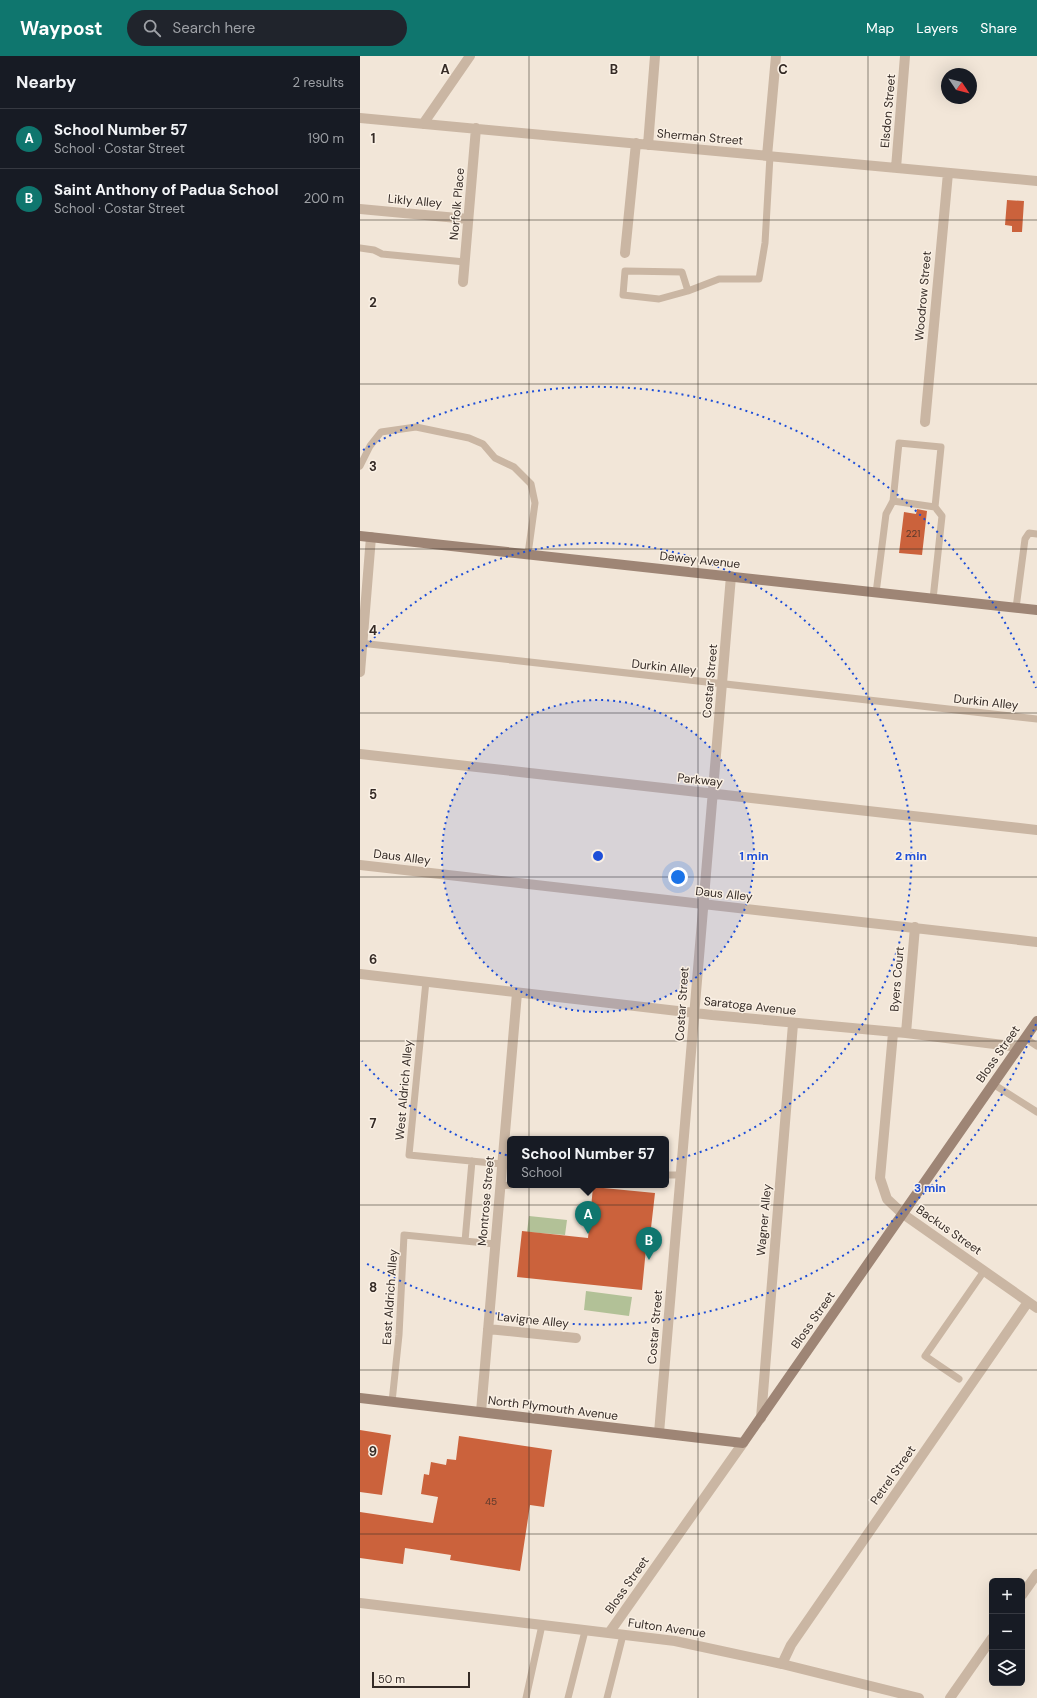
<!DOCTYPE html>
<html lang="en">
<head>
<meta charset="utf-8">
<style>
  :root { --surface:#171b24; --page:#20242c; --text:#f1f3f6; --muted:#9ea1a6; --line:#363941; --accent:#0f766e }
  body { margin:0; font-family:"DM Sans",sans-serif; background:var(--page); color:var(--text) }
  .controls { position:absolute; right:12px; bottom:12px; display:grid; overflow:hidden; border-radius:6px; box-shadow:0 4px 16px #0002 }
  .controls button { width:36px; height:36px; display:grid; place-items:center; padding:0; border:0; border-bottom:1px solid var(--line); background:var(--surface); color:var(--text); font:20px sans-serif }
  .compass { position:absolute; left:581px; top:12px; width:36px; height:36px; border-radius:50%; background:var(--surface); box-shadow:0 4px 16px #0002; rotate:125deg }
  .scale { position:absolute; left:12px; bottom:10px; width:98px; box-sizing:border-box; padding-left:4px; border:2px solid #352b26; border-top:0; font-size:11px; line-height:14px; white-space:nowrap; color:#352b26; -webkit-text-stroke:3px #faf0e4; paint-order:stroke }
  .you { position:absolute; left:318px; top:821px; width:14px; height:14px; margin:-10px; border:3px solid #fff; border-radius:50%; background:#1a73e8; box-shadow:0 0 0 6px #1a73e833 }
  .badge { display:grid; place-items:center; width:26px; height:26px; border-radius:50%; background:var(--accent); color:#fff; font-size:13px; font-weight:700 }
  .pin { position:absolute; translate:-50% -33px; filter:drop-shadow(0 1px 2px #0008) }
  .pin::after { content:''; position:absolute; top:21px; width:14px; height:12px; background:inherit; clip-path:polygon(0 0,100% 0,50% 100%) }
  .popup { position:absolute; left:147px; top:1080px; width:162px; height:52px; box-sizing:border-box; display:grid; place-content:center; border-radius:6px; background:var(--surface); filter:drop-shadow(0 1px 3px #0005); font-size:13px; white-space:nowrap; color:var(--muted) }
  .popup b { font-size:15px; color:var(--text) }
  .popup::after { content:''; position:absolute; left:50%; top:100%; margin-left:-8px; border:8px solid transparent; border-top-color:var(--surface) }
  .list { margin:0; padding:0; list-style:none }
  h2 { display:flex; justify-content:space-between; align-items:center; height:52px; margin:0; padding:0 16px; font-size:17px }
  h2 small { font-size:13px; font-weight:400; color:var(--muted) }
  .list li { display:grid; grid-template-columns:26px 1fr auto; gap:12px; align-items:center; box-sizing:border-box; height:60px; padding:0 16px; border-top:1px solid var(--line) }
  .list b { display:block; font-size:15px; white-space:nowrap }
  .list p { margin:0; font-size:13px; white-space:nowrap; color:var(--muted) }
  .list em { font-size:13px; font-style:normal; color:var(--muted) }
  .icon { flex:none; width:22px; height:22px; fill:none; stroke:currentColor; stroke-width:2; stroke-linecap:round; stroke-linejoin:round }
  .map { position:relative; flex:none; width:677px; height:1642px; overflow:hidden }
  header { display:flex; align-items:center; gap:24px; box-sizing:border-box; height:56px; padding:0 20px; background:var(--accent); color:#fff }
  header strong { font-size:19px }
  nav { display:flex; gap:22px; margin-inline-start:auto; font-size:14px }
  .search { width:280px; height:36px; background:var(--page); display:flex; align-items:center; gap:10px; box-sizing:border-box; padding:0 14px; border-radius:22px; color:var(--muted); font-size:15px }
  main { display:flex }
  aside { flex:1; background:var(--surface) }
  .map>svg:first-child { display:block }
</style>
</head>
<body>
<header>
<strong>Waypost</strong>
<div class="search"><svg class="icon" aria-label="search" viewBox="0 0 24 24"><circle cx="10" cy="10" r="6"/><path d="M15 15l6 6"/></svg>Search here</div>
<nav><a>Map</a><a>Layers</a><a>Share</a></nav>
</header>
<main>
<aside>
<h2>Nearby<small>2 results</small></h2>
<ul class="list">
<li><span class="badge">A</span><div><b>School Number 57</b><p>School · Costar Street</p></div><em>190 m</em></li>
<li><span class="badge">B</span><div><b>Saint Anthony of Padua School</b><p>School · Costar Street</p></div><em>200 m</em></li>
</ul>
</aside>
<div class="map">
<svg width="677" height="1642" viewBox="0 0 677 1642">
  <rect width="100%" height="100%" fill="#f2e6d8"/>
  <path fill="#b2c197" d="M 169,1160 L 207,1164 L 205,1179 L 167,1176 Z
    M 226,1235 L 272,1241 L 269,1260 L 224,1254 Z"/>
  <path fill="#cb623c" d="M 647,144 L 664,145 L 662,176 L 652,176 L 652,170 L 645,169 Z
    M 557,453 L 567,455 L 562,499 L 539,497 L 544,456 L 556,458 Z
    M 233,1131 L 295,1137 L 291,1172 L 288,1172 L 282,1234 L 157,1221 L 162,1175 L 228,1182 Z
    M 0,1374 L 31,1379 L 22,1439 L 0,1436 Z
    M 99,1380 L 192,1394 L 184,1451 L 170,1449 L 160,1515 L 90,1504 L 91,1499 L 45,1492 L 43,1508 L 0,1502 L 0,1456 L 73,1467 L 78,1441 L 61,1438 L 64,1418 L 69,1419 L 71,1406 L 86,1409 L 87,1403 L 96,1404 Z"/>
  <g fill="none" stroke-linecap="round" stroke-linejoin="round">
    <path stroke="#cab6a3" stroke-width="7" d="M 0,192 L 14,194 L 22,198 L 105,206
      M 328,235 L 322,216 L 265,215 L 263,239 L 299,243 L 328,235 L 359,223 L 399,223 L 405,187 L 410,100
      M 0,410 L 10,390 L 21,376 L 56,371 L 109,382 L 123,388 L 135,402 L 154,411 L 171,428 L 175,447 L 168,498
      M 533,445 L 575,451
      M 516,537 L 526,458 L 533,445 L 539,387 L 581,391 L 575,451 L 582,460 L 573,543
      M 656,552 L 665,483 L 669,477 L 677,478
      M 0,587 L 677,663
      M 66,925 L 49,1099 L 142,1108
      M 665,982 L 677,990
      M 633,1028 L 677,1056
      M 306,1119 L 321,1119
      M 140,1130 L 150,1129
      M 105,1185 L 112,1105
      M 599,1323 L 565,1300 L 624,1215
      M 32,1346 L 39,1279 L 44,1179 L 135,1188
      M 166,1642 L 182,1569
      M 208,1642 L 225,1575
      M 247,1642 L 263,1579"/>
    <path stroke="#cab6a3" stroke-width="10" d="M 0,62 L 677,125
      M 63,68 L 110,0
      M 288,89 L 295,0
      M 407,100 L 416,0
      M 536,112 L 545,0
      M 0,153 L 108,163
      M 265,197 L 276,87
      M 103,226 L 116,72
      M 565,366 L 588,117
      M 0,616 L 11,481
      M 0,698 L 677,774
      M 0,809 L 677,886
      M 0,918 L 352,959 L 546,977 L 659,991
      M 533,977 L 520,1122 L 527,1143 L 543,1158 L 677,1252
      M 546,977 L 555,871
      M 128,1273 L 216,1282
      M 121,1356 L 157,937
      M 401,1362 L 433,968
      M 299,1377 L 371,520
      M 662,1539 L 677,1518
      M 0,1547 L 315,1585 L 422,1608 L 559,1642
      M 249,1577 L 383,1387
      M 422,1608 L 431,1589 L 668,1246
      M 590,1642 L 632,1582"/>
    <path stroke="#9e8575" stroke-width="10" d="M 0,480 L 677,554
      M 0,1342 L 383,1387 L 677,965"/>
  </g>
  <path fill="none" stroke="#352b26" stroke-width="1" stroke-opacity="0.55" d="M 169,0 L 169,1642M 338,0 L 338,1642M 508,0 L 508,1642M 0,164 L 677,164M 0,328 L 677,328M 0,493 L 677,493M 0,657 L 677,657M 0,821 L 677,821M 0,985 L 677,985M 0,1149 L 677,1149M 0,1314 L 677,1314M 0,1478 L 677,1478"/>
  <circle cx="238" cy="800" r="156" fill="#1d4ed8" fill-opacity=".12"/>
  <g fill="none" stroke="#1d4ed8" stroke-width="2" stroke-dasharray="2 4">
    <circle cx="238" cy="800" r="156"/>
    <path d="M2 595A313 313 0 1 1 2 1005"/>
    <path d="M676 968A469 469 0 0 1 4 1206M3 394A469 469 0 0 1 676 632"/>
  </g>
  <g text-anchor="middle" stroke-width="3" stroke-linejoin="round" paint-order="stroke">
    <g font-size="10" fill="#5a392c">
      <text x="553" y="481">221</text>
      <text x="131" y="1449">45</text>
    </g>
    <g font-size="12" fill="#352b26" stroke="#faf0e4">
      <text transform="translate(528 55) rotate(-85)" y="4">Elsdon Street</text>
      <text transform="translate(340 81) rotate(5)" y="4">Sherman Street</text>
      <text transform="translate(55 145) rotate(5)" y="4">Likly Alley</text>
      <text transform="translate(97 148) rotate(-85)" y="4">Norfolk Place</text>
      <text transform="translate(563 240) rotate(-85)" y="4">Woodrow Street</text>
      <text transform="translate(340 504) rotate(6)" y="4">Dewey Avenue</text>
      <text transform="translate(304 611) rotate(6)" y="4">Durkin Alley</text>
      <text transform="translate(350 625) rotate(-85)" y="4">Costar Street</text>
      <text transform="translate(626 646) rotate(6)" y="4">Durkin Alley</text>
      <text transform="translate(340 724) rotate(6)" y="4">Parkway</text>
      <text transform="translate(42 801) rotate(7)" y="4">Daus Alley</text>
      <text transform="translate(364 838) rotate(6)" y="4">Daus Alley</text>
      <text transform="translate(537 923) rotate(-85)" y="4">Byers Court</text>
      <text transform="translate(322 948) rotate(-86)" y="4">Costar Street</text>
      <text transform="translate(390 950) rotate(6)" y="4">Saratoga Avenue</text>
      <text transform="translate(638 998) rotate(-55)" y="4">Bloss Street</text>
      <text transform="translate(44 1034) rotate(-85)" y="4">West Aldrich Alley</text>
      <text transform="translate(126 1145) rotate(-85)" y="4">Montrose Street</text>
      <text transform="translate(404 1164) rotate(-85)" y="4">Wagner Alley</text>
      <text transform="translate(589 1174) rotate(35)" y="4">Backus Street</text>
      <text transform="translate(30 1241) rotate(-86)" y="4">East Aldrich Alley</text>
      <text transform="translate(173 1264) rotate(6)" y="4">Lavigne Alley</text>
      <text transform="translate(453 1264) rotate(-55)" y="4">Bloss Street</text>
      <text transform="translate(295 1271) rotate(-85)" y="4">Costar Street</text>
      <text transform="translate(193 1352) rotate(7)" y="4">North Plymouth Avenue</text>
      <text transform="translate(533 1419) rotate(-55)" y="4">Petrel Street</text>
      <text transform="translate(267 1529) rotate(-55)" y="4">Bloss Street</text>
      <text transform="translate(307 1572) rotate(8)" y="4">Fulton Avenue</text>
    </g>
  </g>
  <g font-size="13" text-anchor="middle" font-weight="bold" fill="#352b26" stroke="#faf0e4" stroke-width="3" stroke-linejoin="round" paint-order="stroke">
    <text x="85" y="18">A</text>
    <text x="254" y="18">B</text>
    <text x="423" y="18">C</text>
    <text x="13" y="87">1</text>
    <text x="13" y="251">2</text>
    <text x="13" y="415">3</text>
    <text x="13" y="579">4</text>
    <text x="13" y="743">5</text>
    <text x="13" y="908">6</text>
    <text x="13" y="1072">7</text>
    <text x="13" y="1236">8</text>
    <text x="13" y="1400">9</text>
  </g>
  <circle cx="238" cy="800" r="6" fill="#1d4ed8" stroke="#faf0e4" stroke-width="2"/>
  <g font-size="12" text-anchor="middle" font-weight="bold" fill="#1d4ed8" stroke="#faf0e4" stroke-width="3" stroke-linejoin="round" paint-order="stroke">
    <text x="394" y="804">1 min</text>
    <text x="551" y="804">2 min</text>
    <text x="570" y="1136">3 min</text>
  </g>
</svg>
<div class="controls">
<button>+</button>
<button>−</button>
<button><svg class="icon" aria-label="layers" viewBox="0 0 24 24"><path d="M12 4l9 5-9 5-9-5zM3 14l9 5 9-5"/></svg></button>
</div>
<svg class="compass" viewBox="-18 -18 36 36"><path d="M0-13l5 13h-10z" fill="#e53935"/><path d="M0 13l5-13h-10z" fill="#9ea1a6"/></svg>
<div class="scale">50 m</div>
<div class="you"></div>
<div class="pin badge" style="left:228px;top:1178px">A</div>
<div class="popup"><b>School Number 57</b>School</div>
<div class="pin badge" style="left:289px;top:1204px">B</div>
</div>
</main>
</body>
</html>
